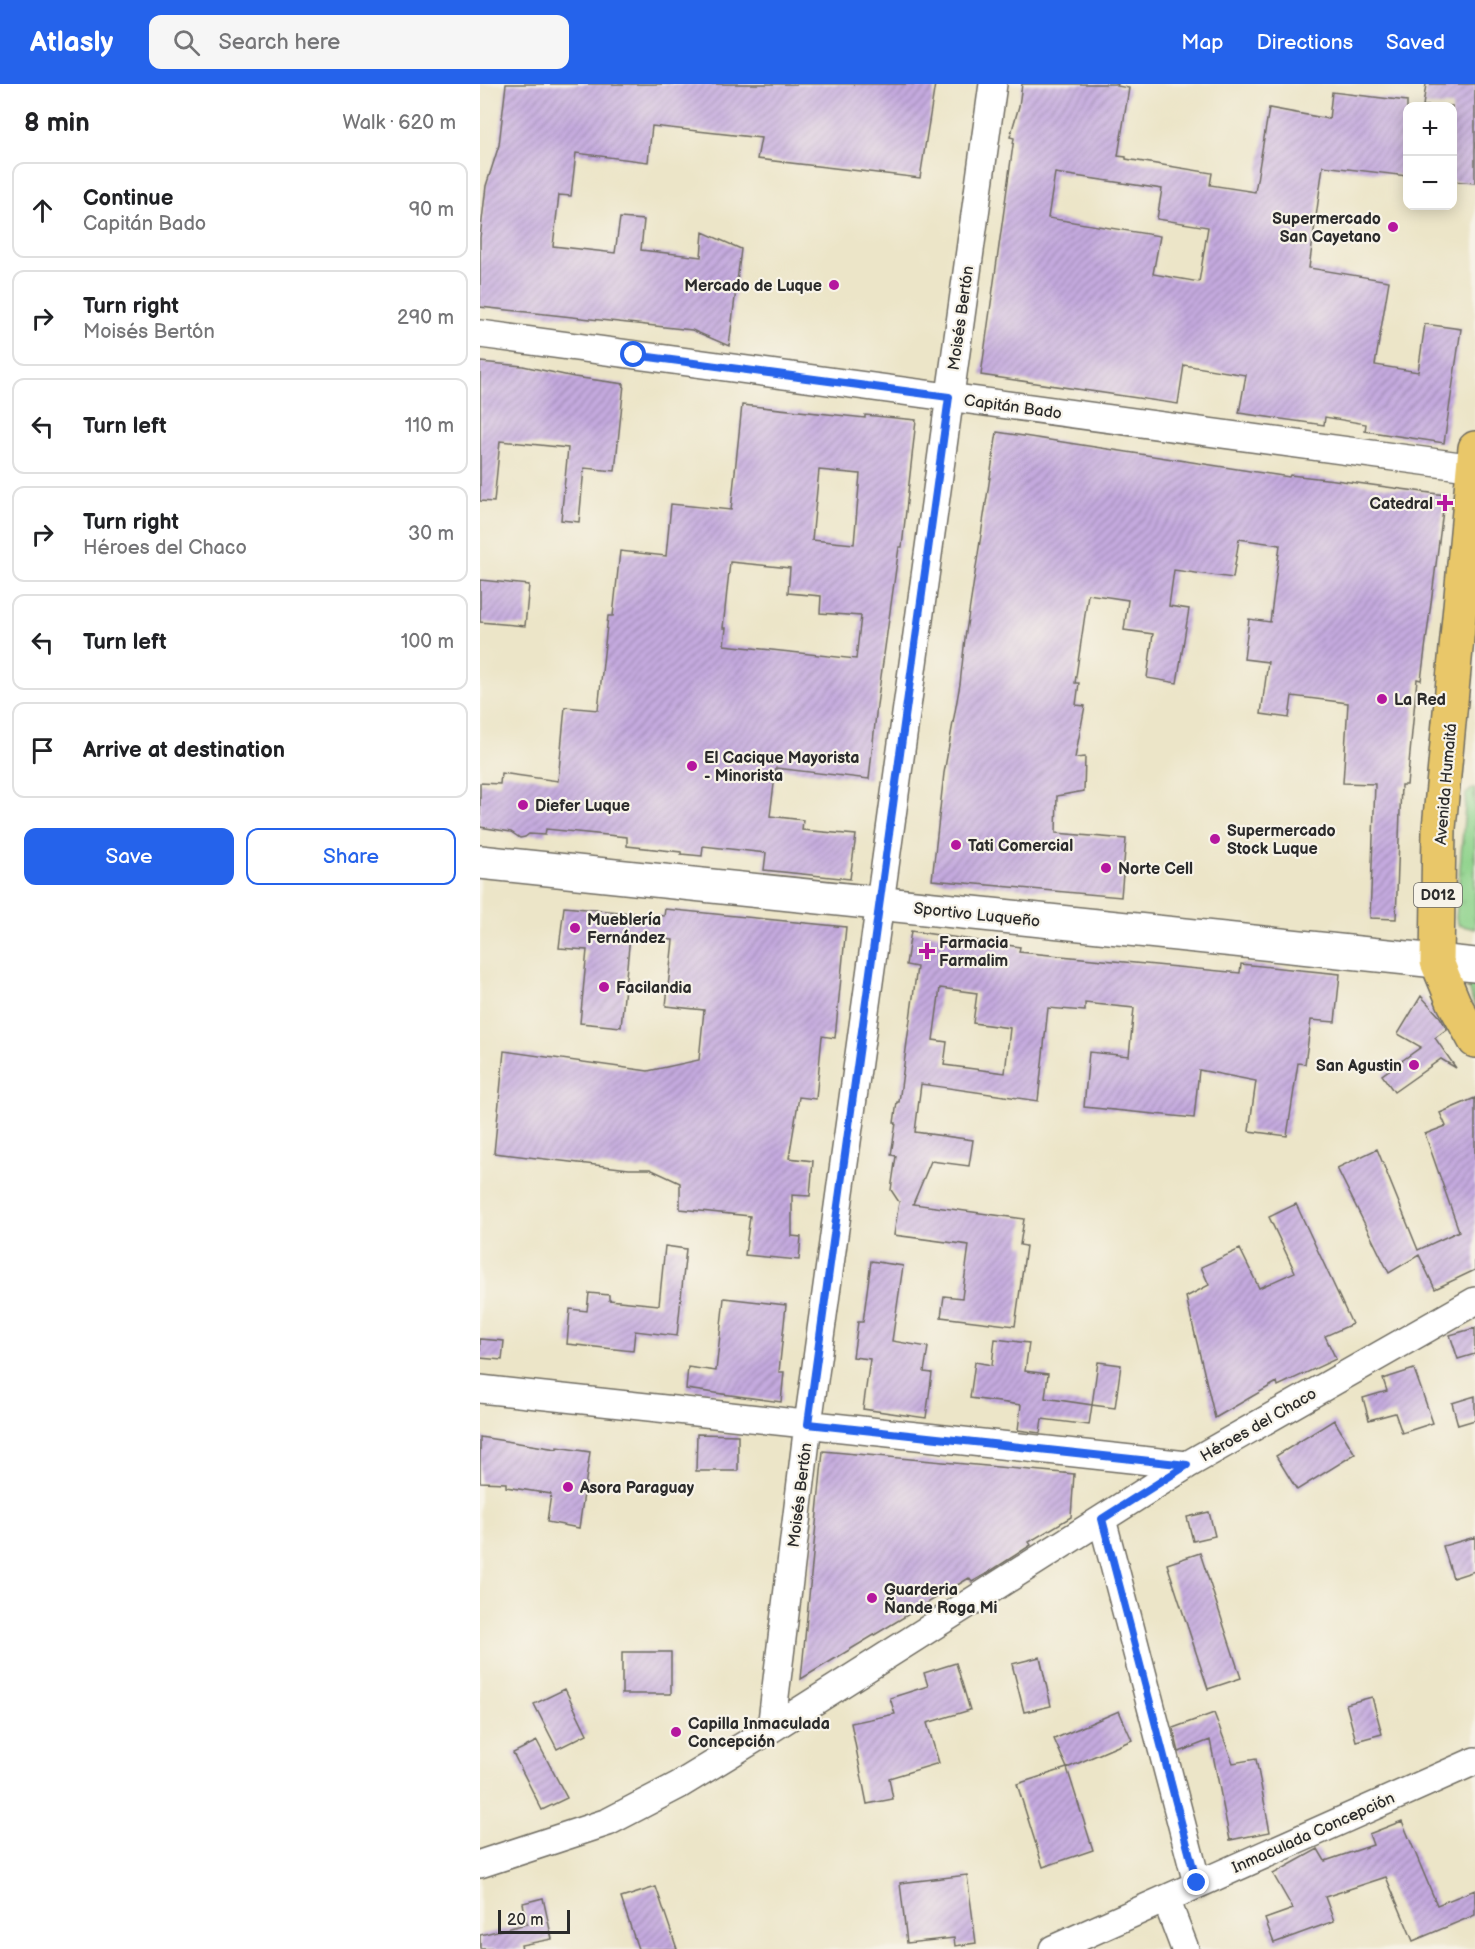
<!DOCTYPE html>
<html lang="en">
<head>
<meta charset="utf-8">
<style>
  :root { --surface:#fff; --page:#f6f6f6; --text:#202124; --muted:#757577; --line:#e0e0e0; --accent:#2563eb }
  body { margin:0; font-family:"Balsamiq Sans",sans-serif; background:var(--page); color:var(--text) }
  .controls { position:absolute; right:18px; top:18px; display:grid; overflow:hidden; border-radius:12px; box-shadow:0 3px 15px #0003 }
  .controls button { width:54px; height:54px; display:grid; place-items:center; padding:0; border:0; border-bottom:2px solid var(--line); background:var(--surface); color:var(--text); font:30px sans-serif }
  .scale { position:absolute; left:18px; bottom:15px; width:72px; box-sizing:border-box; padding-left:6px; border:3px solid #2b2b2b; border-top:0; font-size:16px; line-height:21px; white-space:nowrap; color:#2b2b2b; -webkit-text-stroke:4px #f7f3e8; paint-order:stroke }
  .stop { position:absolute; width:18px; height:18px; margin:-14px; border:4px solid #2563eb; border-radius:50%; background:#fff }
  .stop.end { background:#2563eb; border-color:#fff; box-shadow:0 2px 6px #0008 }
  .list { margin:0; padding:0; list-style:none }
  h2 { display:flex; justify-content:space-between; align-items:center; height:78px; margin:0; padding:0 24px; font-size:26px }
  h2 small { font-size:20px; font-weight:400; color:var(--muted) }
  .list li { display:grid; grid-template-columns:39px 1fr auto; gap:18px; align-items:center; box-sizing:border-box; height:96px; margin:0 12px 12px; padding:0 12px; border:2px solid var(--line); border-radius:12px }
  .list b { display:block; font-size:22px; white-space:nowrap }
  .list p { margin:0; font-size:20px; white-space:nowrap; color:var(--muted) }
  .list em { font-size:20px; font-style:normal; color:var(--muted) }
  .actions { display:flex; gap:12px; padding:18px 24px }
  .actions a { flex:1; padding:14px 0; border:2px solid var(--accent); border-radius:12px; text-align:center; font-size:21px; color:var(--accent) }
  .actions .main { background:var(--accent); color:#fff }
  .icon { flex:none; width:33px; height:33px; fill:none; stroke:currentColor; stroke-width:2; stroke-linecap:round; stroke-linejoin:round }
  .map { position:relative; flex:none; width:995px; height:1865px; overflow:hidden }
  header { display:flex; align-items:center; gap:36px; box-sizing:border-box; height:84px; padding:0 30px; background:var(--accent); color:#fff }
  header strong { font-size:28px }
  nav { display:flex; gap:33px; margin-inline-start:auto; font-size:21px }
  .search { width:420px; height:54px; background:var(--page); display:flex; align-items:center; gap:15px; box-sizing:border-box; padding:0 21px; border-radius:12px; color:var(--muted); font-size:22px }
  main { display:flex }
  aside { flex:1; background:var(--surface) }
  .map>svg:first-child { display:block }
</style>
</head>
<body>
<header>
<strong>Atlasly</strong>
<div class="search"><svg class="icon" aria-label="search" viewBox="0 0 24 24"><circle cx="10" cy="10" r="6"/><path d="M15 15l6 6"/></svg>Search here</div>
<nav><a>Map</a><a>Directions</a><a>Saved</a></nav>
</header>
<main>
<aside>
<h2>8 min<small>Walk · 620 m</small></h2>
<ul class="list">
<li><svg class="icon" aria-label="ahead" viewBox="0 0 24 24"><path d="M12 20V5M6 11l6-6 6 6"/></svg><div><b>Continue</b><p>Capitán Bado</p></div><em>90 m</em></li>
<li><svg class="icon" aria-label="right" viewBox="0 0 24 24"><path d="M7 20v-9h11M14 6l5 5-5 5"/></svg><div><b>Turn right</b><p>Moisés Bertón</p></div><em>290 m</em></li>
<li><svg class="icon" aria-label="left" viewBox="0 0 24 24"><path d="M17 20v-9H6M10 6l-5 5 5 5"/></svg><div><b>Turn left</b></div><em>110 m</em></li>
<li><svg class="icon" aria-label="right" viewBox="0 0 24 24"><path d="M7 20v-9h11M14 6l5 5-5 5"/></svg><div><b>Turn right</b><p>Héroes del Chaco</p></div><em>30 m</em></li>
<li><svg class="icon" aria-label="left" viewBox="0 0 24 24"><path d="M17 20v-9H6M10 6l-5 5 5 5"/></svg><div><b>Turn left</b></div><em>100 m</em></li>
<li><svg class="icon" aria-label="arrive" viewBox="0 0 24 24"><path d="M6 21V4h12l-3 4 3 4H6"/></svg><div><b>Arrive at destination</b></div></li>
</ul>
<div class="actions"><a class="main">Save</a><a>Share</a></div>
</aside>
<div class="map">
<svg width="995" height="1865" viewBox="0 0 995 1865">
  <defs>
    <pattern id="park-tufts" width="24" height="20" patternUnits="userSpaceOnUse" patternTransform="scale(1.5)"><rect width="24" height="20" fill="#8fd38c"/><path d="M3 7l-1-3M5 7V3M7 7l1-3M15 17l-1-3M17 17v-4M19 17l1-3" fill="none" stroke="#7cb579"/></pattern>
    <pattern id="building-hatch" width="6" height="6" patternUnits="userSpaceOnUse" patternTransform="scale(1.5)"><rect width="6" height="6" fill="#c5aadf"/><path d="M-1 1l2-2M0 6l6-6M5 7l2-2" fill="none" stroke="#a08bb5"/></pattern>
  </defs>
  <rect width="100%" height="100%" fill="#f7f3e8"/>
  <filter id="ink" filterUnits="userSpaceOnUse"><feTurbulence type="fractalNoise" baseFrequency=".0167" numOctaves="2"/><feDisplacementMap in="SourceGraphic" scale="12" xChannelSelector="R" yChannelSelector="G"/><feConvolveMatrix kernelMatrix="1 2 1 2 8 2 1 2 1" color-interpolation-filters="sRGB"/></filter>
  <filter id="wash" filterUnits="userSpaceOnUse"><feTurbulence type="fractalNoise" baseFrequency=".008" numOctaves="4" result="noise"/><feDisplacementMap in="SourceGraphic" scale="24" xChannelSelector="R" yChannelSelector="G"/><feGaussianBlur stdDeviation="1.35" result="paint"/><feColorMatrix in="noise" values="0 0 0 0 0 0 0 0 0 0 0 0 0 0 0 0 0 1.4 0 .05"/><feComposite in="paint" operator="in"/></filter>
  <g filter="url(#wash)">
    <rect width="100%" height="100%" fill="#ece5c8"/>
    <path fill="#8fd38c" stroke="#5d7f5c" stroke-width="1.5" d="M 995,895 L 995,924 L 987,901 L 990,896 Z"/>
    <path fill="url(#park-tufts)" stroke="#5d7f5c" stroke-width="1.5" d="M 992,705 L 995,705 L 995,845 L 979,841 L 976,834 L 986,710 Z"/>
    <g id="blocks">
      <path fill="url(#building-hatch)" fill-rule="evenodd" d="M 26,0 L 455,0 L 440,94 L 277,75 L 281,54 L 172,42 L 168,78 L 96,69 L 91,112 L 79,111 L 73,162 L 135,169 L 140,134 L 164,136 L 161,166 L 221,173 L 223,148 L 261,165 L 249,262 L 212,246 L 0,223 L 0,154 L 6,102 L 19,61 Z
        M 542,0 L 638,0 L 637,2 L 649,4 L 638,72 L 646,73 L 646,75 L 732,89 L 730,101 L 775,108 L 789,24 L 849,35 L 852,8 L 927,17 L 927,92 L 843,82 L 829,184 L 909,197 L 895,281 L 938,288 L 945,240 L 981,245 L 964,359 L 885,347 L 886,340 L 845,333 L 844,341 L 759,329 L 766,291 L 704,281 L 698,320 L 501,291 L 534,54 L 530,53 L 539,22 ZM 575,89 L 682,105 L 677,135 L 728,143 L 719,198 L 673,190 L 680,152 L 568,134 Z
        M 946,0 L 995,0 L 995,99 L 972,97 L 972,22 L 943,22 Z
        M 0,278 L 43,282 L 94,293 L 144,300 L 135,387 L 104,384 L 99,438 L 81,436 L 88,364 L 20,357 L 14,418 L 0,417 Z
        M 262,321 L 385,334 L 385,331 L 436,336 L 422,463 L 419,463 L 397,621 L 389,695 L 296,684 L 290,732 L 323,736 L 322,746 L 376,751 L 370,795 L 284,786 L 286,769 L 223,762 L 222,772 L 201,770 L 201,768 L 147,762 L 147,753 L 66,745 L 65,751 L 49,750 L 45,753 L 40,754 L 31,748 L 0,743 L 0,699 L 20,700 L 21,689 L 78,697 L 85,623 L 118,626 L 128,532 L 133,532 L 140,467 L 186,472 L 191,420 L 251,426 ZM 339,386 L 380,390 L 374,460 L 332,456 ZM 250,478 L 310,484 L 308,509 L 341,512 L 340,529 L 381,532 L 376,575 L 244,561 L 246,544 L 243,544 Z
        M 517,348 L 809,393 L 810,391 L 855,396 L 965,411 L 941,596 L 937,595 L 927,701 L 921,701 L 916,835 L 890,834 L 895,700 L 863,699 L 868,619 L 812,612 L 809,634 L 781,630 L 788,578 L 764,575 L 769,535 L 790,538 L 800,461 L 759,455 L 753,494 L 694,486 L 689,522 L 709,525 L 697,599 L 667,594 L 673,550 L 644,546 L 648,516 L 608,510 L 595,599 L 599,599 L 596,621 L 605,622 L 595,674 L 605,673 L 604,707 L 577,712 L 576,749 L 646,755 L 641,813 L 452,796 L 464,689 L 480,600 L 485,554 Z
        M 0,496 L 49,501 L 45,542 L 0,538 Z
        M 84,823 L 184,832 L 185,825 L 366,843 L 355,954 L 342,952 L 336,1015 L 319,1013 L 309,1074 L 333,1077 L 330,1112 L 312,1111 L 312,1152 L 321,1153 L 319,1176 L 265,1171 L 270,1132 L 200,1125 L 200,1099 L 170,1085 L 149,1085 L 14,1069 L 24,967 L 168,987 L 219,976 L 224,926 L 186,922 L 193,856 L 150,852 L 141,943 L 100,939 L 107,866 L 79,864 Z
        M 431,847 L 540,863 L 539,868 L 760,889 L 761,880 L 860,890 L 855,938 L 831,936 L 825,980 L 818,979 L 807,1052 L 769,1047 L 776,997 L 719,986 L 714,1034 L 604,1023 L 609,968 L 649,972 L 654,924 L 605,919 L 605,927 L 568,924 L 558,1017 L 441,1000 L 435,1048 L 493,1056 L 489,1082 L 451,1077 L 433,1120 L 544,1135 L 540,1161 L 546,1162 L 535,1242 L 461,1233 L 464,1212 L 482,1214 L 489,1161 L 414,1151 L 419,1118 L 411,1106 L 416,1072 L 411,1071 L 416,1039 L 414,1039 L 417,1018 L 419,1018 L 437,883 L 426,881 ZM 460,904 L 497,909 L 493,939 L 530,944 L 525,989 L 464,981 L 467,958 L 453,956 Z
        M 941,912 L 960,933 L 967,945 L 955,954 L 976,984 L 961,975 L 914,1008 L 902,991 L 941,963 L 918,950 Z
        M 995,1014 L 995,1186 L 955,1205 L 939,1171 L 909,1189 L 857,1084 L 897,1065 L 938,1166 L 979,1147 L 945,1050 L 966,1042 L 960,1029 Z
        M 816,1120 L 872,1240 L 845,1252 L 856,1275 L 798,1302 L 797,1298 L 735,1334 L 706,1213 L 729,1201 L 721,1183 L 760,1165 L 779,1204 L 815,1188 L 789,1133 Z
        M 185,1162 L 206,1165 L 197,1252 L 155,1247 L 153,1267 L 87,1260 L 90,1225 L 107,1227 L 109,1209 L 129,1211 L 129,1216 L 179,1221 Z
        M 391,1177 L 423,1182 L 412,1257 L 448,1263 L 444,1288 L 452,1289 L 446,1334 L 383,1325 L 390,1275 L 373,1273 L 378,1238 L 383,1238 Z
        M 244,1214 L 306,1221 L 299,1288 L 304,1288 L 301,1318 L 206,1305 L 208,1283 L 236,1287 Z
        M 995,1244 L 995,1270 L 978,1275 L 970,1251 Z
        M 0,1255 L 24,1257 L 22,1276 L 0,1274 Z
        M 515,1255 L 549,1259 L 545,1287 L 568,1290 L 565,1314 L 612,1321 L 609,1341 L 562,1335 L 560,1349 L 538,1346 L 541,1321 L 490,1314 L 495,1278 L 512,1281 Z
        M 618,1278 L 641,1281 L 635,1324 L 612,1321 Z
        M 934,1285 L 953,1339 L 922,1349 L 915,1329 L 889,1336 L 883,1314 L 907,1307 L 903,1295 Z
        M 995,1312 L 995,1336 L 978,1341 L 972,1319 Z
        M 854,1336 L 875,1370 L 817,1406 L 796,1372 Z
        M 217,1350 L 258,1351 L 258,1387 L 216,1387 Z
        M 0,1353 L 77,1365 L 77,1363 L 110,1368 L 99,1444 L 67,1438 L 71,1410 L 26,1403 L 26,1399 L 0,1398 Z
        M 343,1367 L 594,1390 L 591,1433 L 549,1458 L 551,1461 L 506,1490 L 492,1498 L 489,1494 L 321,1595 Z
        M 729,1428 L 735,1452 L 713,1457 L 707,1433 Z
        M 995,1453 L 995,1487 L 973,1494 L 963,1462 Z
        M 720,1469 L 761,1594 L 728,1605 L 687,1480 Z
        M 142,1568 L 191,1568 L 191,1610 L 142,1610 Z
        M 560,1573 L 571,1622 L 544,1628 L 532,1580 Z
        M 476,1579 L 490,1626 L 447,1639 L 459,1679 L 409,1694 L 413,1715 L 387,1720 L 371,1639 L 415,1630 L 410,1614 L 448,1602 L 444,1589 Z
        M 85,1605 L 107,1650 L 77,1665 L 54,1620 Z
        M 892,1613 L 902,1650 L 876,1657 L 866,1620 Z
        M 639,1627 L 652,1656 L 587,1684 L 574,1655 Z
        M 734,1629 L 753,1679 L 776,1675 L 790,1748 L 750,1756 L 730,1656 L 699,1668 L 693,1644 Z
        M 57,1657 L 87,1714 L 62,1726 L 33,1669 Z
        M 587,1684 L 613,1766 L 563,1783 L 537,1700 Z
        M 922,1737 L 957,1821 L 995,1806 L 995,1831 L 933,1857 L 906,1793 L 845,1813 L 854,1837 L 794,1859 L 785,1835 L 813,1825 L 793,1790 L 838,1765 L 845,1777 L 893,1761 L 889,1750 Z
        M 487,1791 L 496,1859 L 475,1862 L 474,1854 L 427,1859 L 420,1799 Z
        M 176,1803 L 197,1865 L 158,1865 L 141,1814 Z
        M 63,1814 L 72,1855 L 41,1861 L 42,1865 L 0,1865 L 0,1851 L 47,1840 L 43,1819 Z"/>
    </g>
  </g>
  <g filter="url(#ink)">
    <use href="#blocks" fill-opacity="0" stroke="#6f6c62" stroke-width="1.5"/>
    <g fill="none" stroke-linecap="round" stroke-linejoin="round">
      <g stroke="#6f6c62" stroke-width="30">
        <path id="minor" d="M 0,250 L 995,384
          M 0,1305 L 707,1381
          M 622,1435 L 717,1799
          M 291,1645 L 328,1340 L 513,0
          M 0,1780 L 128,1738 L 199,1701 L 291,1645 L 707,1381 L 995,1217
          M 686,1815 L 705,1865
          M 573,1865 L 995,1677"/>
      </g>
      <g stroke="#6f6c62" stroke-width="36">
        <path id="tertiary" d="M 0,778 L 995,881"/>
      </g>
      <g stroke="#6f6c62" stroke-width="36">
        <path id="primary" d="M 995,364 L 959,744 L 957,878 L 974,919 L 995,957"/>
      </g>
      <use href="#minor" stroke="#fff" stroke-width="27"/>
      <use href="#tertiary" stroke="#fff" stroke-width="33"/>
      <use href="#primary" stroke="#e9c769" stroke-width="33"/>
    </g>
  </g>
  <g fill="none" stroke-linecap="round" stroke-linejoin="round" filter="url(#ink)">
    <path stroke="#2563eb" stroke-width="8" d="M 154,271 L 469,313 L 328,1340 L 707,1381 L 622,1435 L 717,1799"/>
  </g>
  <g fill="#b5179e" stroke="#f7f3e8" stroke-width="2">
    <circle cx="913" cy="143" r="6"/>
    <circle cx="354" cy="201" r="6"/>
    <path d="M962 410h6v6h6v6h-6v6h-6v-6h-6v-6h6z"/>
    <circle cx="902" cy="615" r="6"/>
    <circle cx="212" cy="682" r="6"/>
    <circle cx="43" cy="721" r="6"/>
    <circle cx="735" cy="755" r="6"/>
    <circle cx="476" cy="761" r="6"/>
    <circle cx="626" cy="784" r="6"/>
    <circle cx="95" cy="844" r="6"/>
    <path d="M444 858h6v6h6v6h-6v6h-6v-6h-6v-6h6z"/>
    <circle cx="124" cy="903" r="6"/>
    <circle cx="934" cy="981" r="6"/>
    <circle cx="88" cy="1403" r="6"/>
    <circle cx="392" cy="1514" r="6"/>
    <circle cx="196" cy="1648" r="6"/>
  </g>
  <g text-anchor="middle" stroke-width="4.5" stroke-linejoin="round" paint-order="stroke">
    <rect fill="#f7f3e8" stroke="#686764" stroke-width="1.5" x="934" y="799" width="48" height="24" rx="4.5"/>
    <g font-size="15" font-weight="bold" fill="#2b2b2b">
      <text x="958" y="816">D012</text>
    </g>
    <g font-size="16" font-weight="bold" fill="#2b2b2b" stroke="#f7f3e8" text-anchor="start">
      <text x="901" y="140" text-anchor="end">Supermercado<tspan x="901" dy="18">San Cayetano</tspan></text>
      <text x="342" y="207" text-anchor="end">Mercado de Luque</text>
      <text x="953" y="425" text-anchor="end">Catedral</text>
      <text x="914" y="621">La Red</text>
      <text x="224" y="679">El Cacique Mayorista<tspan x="224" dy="18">- Minorista</tspan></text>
      <text x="55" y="727">Diefer Luque</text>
      <text x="747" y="752">Supermercado<tspan x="747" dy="18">Stock Luque</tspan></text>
      <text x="488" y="767">Tati Comercial</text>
      <text x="638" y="790">Norte Cell</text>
      <text x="107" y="841">Mueblería<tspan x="107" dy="18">Fernández</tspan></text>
      <text x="459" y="864">Farmacia<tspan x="459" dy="18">Farmalim</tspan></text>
      <text x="136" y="909">Facilandia</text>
      <text x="922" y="987" text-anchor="end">San Agustin</text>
      <text x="100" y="1409">Asora Paraguay</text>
      <text x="404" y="1511">Guarderia<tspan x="404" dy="18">Ñande Roga Mi</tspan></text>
      <text x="208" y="1645">Capilla Inmaculada<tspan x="208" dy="18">Concepción</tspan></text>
    </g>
    <g font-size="16" fill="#2b2b2b" stroke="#f7f3e8">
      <text transform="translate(480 234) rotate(-82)" y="6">Moisés Bertón</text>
      <text transform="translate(533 322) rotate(8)" y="6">Capitán Bado</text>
      <text transform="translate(965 700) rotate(-85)" y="6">Avenida Humaitá</text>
      <text transform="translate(497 830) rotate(6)" y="6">Sportivo Luqueño</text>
      <text transform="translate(778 1340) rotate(-30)" y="6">Héroes del Chaco</text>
      <text transform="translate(319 1411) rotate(-83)" y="6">Moisés Bertón</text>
      <text transform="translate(833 1748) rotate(-24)" y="6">Inmaculada Concepción</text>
    </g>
  </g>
</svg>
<div class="controls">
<button>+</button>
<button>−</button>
</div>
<div class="scale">20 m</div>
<div class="stop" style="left:154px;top:271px"></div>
<div class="stop end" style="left:717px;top:1799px"></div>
</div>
</main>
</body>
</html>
